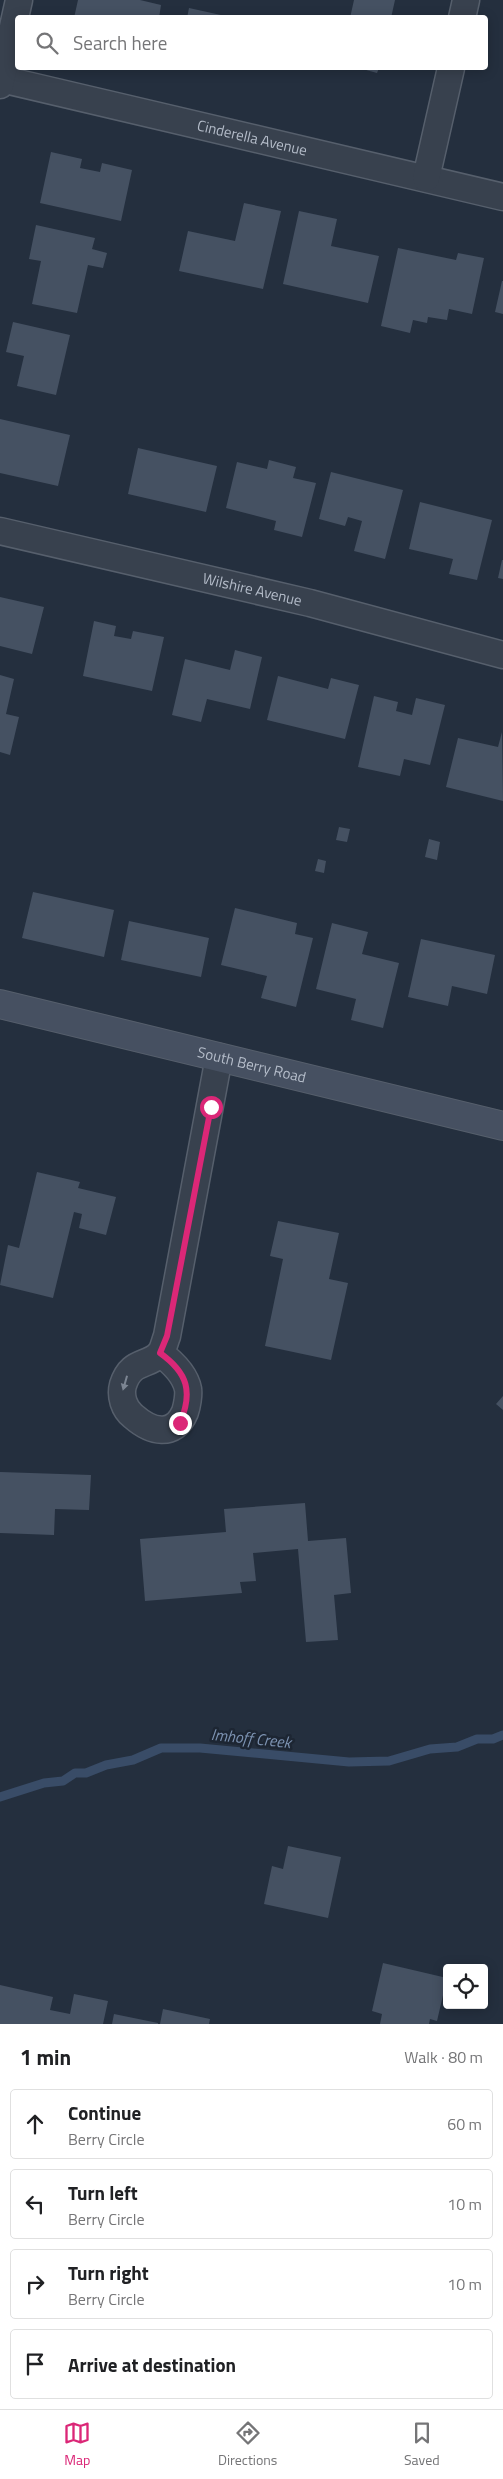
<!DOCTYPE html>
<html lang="en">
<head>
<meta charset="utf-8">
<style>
  :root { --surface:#fff; --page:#f6f6f6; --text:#202124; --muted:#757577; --line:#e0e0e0; --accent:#db2777 }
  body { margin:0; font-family:"Titillium Web",sans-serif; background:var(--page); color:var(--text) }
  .controls { position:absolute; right:15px; bottom:15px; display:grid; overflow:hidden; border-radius:5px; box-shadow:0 2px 12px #0003 }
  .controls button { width:45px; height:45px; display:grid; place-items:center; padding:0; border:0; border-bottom:1px solid var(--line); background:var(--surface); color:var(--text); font:25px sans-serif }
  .stop { position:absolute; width:15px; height:15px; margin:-11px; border:4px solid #db2777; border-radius:50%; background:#fff }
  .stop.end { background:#db2777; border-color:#fff; box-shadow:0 1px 5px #0008 }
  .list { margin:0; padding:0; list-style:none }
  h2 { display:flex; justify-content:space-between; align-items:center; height:65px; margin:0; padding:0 20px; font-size:21px }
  h2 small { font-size:16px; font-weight:400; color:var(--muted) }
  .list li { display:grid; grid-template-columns:32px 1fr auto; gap:15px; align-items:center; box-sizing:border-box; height:70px; margin:0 10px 10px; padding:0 10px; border:1px solid var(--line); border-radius:5px }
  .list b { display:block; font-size:19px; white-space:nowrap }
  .list p { margin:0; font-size:16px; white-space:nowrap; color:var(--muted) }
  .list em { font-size:16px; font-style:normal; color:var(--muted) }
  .icon { flex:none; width:28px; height:28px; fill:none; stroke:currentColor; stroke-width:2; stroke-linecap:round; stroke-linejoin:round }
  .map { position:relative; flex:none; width:503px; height:2024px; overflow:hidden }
  .search { position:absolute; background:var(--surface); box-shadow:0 2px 12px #0003; left:15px; right:15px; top:15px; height:55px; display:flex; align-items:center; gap:12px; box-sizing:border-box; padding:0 18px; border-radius:5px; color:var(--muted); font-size:19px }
  .sheet { height:385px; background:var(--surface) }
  nav { display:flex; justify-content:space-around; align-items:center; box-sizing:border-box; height:70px; border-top:1px solid var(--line); background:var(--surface); font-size:14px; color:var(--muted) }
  nav a { display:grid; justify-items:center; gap:2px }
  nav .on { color:var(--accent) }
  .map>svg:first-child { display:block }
</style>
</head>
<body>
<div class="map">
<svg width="503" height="2024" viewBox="0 0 503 2024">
  <rect width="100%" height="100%" fill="#242f3e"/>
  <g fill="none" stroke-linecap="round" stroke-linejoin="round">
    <path stroke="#394c67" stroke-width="9" d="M 0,1797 L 44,1783 L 63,1781 L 75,1773 L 86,1773 L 106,1765 L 133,1760 L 161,1748 L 200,1748 L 349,1762 L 389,1761 L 430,1749 L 457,1747 L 477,1739 L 493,1739 L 503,1735"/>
  </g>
  <path fill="#455162" d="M 78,0 L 140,0 L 161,5 L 159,18 L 74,18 Z
    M 354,0 L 395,0 L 391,18 L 350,18 Z
    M 189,8 L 230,17 L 230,18 L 187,18 Z
    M 359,68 L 379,68 L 377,73 Z
    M 51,152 L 82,159 L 80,168 L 100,172 L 102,163 L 132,170 L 121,221 L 40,203 Z
    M 244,203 L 281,211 L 263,289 L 179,271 L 188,231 L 235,241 Z
    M 299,211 L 337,219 L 331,246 L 379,256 L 368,303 L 283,284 Z
    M 36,225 L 95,238 L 92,249 L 107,253 L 103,268 L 88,265 L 77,313 L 32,304 L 41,261 L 29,259 Z
    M 398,248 L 456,260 L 458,253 L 484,258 L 472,314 L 449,309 L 447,320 L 428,317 L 427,323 L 413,320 L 410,333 L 381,326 Z
    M 502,281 L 503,281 L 503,314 L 495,312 Z
    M 13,322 L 70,335 L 56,395 L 17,386 L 24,356 L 6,352 Z
    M 0,419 L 70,435 L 58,486 L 0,473 Z
    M 138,448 L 217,466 L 206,512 L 128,494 Z
    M 269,460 L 296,467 L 293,478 L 316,483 L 302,537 L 274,530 L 276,521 L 226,508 L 237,462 L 267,469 Z
    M 331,472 L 403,490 L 385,559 L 354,551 L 362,521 L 348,517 L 345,526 L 319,519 Z
    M 420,502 L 492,520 L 477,580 L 449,574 L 453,559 L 409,549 Z
    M 502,560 L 503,560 L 503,579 L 498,578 Z
    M 0,597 L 44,607 L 32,654 L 0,646 Z
    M 94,621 L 116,626 L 114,636 L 131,639 L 133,631 L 164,637 L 152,691 L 83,676 Z
    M 235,650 L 262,657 L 250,709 L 207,699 L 201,722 L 172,715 L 185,659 L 230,670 Z
    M 0,675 L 14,679 L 6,714 L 19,717 L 10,755 L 0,752 Z
    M 278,676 L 328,689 L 331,678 L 359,685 L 345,739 L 267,720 Z
    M 374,696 L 398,702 L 396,711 L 412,715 L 416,698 L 445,705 L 430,765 L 404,759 L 400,776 L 358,767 Z
    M 502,732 L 503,801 L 446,787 L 458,738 L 498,747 Z
    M 339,827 L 350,829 L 347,842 L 336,840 Z
    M 429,839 L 440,842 L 437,860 L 425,857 Z
    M 318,859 L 326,861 L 324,873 L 315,871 Z
    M 33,892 L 114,910 L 104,957 L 22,938 Z
    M 235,908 L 297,923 L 295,934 L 313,938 L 296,1007 L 261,998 L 267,976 L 221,965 Z
    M 129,921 L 209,938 L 201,977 L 121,960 Z
    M 332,923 L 368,932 L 362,954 L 399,963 L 383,1028 L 351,1020 L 356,999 L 316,989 Z
    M 421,939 L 495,955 L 487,994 L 452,986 L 448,1006 L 408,997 Z
    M 37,1172 L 80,1182 L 78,1188 L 116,1197 L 106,1235 L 79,1228 L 82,1214 L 74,1212 L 53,1298 L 0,1285 L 8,1245 L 19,1248 Z
    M 278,1221 L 339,1233 L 329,1279 L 348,1283 L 331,1360 L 265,1346 L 283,1259 L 270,1256 Z
    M 503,1396 L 503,1410 L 496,1404 Z
    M 0,1472 L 91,1475 L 89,1510 L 55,1509 L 54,1535 L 0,1533 Z
    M 305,1503 L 308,1541 L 346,1538 L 351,1593 L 334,1595 L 338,1640 L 306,1642 L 298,1549 L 253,1553 L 256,1581 L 240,1582 L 242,1593 L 145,1601 L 140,1539 L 226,1532 L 224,1509 Z
    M 288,1846 L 341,1857 L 328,1918 L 264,1904 L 272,1866 L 283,1869 Z
    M 383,1963 L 447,1978 L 437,2021 L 430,2019 L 429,2024 L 380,2024 L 382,2014 L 372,2011 Z
    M 0,1985 L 53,1997 L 50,2010 L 70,2014 L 74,1994 L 108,2001 L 103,2024 L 0,2024 Z
    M 163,2009 L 210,2019 L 209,2024 L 160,2024 Z
    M 114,2014 L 158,2023 L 158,2024 L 112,2024 Z"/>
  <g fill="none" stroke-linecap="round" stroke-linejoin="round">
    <g stroke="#565f6c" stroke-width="29">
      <g id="street">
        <path d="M 462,18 L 466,0"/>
        <path id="s1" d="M 1,79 L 503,197"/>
        <path d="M 0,85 L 19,0"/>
        <path d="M 426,178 L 451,68"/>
        <path id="s2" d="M 0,531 L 310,603 L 503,655"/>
        <path d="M 160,1353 C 172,1362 185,1374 188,1389 C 189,1395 187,1406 185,1412 C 174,1438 151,1432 133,1416 C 124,1409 120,1396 123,1385 C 131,1360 146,1367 160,1354 C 163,1350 165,1341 167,1336 L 219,1057"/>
      </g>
    </g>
    <g stroke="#565f6c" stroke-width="30">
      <g id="secondary">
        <path id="s3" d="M 0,1004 L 503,1126"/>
      </g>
    </g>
    <use href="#street" stroke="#38414e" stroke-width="26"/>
    <use href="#secondary" stroke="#465061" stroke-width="28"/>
  </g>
  <defs><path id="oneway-solid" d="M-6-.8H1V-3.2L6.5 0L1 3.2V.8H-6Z" transform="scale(1.25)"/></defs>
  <use fill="#7c8592" href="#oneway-solid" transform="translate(125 1383) rotate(106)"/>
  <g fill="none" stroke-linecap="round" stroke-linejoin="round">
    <path stroke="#db2777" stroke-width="6" d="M 180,1423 C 193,1392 188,1373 160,1353 L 167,1336 L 211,1107"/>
  </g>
  <g text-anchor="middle" stroke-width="5" stroke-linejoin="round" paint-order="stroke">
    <g font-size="15" fill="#b4bcc9" stroke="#1d2633">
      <text dy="5" stroke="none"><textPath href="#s1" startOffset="258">Cinderella Avenue</textPath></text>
      <text dy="5" stroke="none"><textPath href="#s2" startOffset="259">Wilshire Avenue</textPath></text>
      <text dy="5" stroke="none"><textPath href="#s3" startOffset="259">South Berry Road</textPath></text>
    </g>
    <g font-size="16" font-style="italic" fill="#7c92b1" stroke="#1d2633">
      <text transform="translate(251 1738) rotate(6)" y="6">Imhoff Creek</text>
    </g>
  </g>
</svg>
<div class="controls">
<button><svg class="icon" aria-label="locate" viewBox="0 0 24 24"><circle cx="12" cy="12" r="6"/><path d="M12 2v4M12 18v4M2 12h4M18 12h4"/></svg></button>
</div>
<div class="stop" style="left:211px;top:1107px"></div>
<div class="stop end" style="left:180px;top:1423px"></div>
<div class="search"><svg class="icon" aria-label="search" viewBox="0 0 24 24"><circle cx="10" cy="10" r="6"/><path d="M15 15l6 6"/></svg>Search here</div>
</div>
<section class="sheet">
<h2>1 min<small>Walk · 80 m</small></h2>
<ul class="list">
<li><svg class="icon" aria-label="ahead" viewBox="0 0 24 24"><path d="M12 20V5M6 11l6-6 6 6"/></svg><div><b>Continue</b><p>Berry Circle</p></div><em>60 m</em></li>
<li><svg class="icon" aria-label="left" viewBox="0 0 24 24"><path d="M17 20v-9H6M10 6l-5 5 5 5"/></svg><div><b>Turn left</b><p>Berry Circle</p></div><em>10 m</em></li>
<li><svg class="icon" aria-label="right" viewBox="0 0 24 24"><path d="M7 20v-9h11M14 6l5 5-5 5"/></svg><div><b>Turn right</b><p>Berry Circle</p></div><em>10 m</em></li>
<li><svg class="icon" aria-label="arrive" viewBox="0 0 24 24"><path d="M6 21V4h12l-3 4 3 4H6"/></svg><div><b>Arrive at destination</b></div></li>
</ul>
</section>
<nav>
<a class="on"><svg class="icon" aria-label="map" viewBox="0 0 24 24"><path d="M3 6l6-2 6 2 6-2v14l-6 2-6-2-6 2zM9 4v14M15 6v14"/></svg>Map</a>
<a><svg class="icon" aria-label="directions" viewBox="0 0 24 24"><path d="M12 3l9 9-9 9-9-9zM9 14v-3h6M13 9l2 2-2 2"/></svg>Directions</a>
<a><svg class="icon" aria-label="saved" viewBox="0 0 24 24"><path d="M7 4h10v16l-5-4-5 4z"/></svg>Saved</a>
</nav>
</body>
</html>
